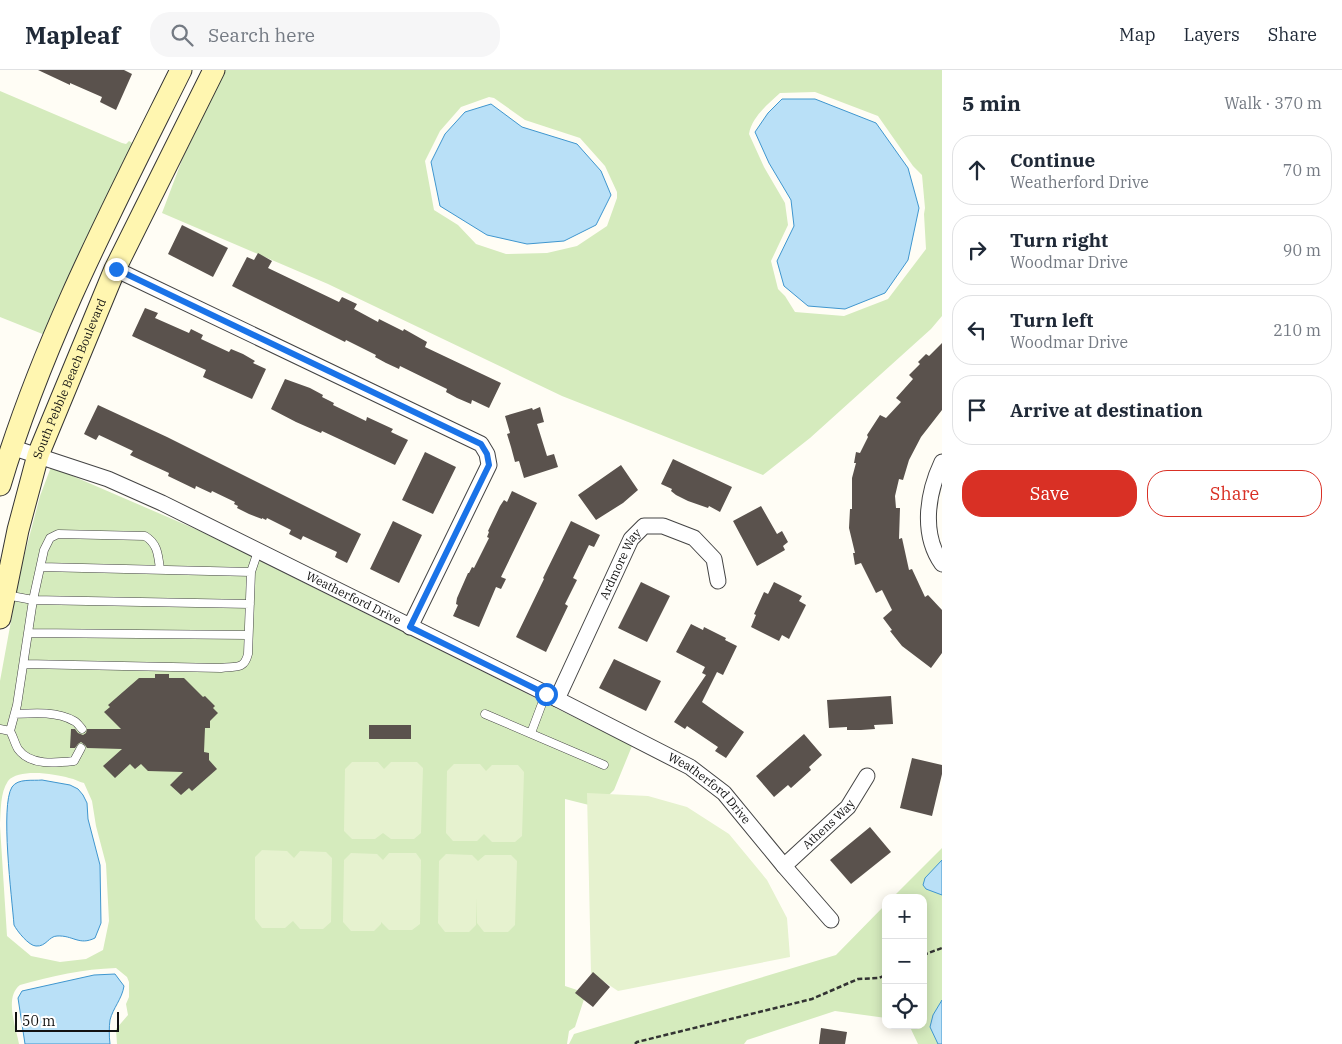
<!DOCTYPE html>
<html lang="en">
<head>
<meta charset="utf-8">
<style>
  :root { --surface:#fff; --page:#f6f6f7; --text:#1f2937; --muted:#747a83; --line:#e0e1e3; --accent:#d93025 }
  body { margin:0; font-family:"IBM Plex Serif",serif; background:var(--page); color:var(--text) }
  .controls { position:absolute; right:15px; bottom:15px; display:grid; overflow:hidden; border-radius:10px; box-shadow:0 2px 12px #0003 }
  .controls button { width:45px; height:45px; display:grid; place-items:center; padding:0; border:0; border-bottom:1px solid var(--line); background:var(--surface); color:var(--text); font:25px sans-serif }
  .scale { position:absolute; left:15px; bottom:12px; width:104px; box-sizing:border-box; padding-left:5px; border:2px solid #111; border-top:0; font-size:14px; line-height:18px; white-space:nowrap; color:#111; -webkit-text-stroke:4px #fff; paint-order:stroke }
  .stop { position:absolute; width:15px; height:15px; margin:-11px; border:4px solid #1a73e8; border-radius:50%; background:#fff }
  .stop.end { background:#1a73e8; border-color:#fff; box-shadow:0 1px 5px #0008 }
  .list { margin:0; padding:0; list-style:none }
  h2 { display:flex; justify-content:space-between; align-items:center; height:65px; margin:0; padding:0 20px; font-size:21px }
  h2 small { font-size:16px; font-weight:400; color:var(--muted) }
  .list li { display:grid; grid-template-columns:32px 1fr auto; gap:15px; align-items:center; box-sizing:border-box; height:70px; margin:0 10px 10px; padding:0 10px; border:1px solid var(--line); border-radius:20px }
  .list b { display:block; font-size:19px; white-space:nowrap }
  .list p { margin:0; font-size:16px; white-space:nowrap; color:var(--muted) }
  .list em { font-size:16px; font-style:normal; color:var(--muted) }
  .actions { display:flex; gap:10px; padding:15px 20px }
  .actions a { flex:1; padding:11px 0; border:1px solid var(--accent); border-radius:20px; text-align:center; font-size:18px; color:var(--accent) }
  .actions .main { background:var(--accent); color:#fff }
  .icon { flex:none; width:28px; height:28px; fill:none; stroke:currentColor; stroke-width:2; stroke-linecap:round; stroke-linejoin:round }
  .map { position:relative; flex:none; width:942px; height:974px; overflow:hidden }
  header { display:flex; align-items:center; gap:30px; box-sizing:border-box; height:70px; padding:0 25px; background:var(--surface); border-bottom:1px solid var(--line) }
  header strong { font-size:24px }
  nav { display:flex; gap:28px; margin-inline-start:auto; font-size:18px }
  .search { width:350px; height:45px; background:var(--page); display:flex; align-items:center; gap:12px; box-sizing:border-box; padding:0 18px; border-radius:20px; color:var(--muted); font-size:19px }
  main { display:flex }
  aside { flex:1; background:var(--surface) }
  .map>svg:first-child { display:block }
</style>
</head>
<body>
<header>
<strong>Mapleaf</strong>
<div class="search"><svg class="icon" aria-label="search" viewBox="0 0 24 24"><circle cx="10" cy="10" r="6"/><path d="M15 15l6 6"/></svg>Search here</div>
<nav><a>Map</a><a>Layers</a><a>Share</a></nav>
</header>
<main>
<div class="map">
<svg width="942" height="974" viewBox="0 0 942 974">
  <rect width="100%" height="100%" fill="#fffdf5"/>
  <path fill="#d5ebbd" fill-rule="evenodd" d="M 225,0 L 942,0 L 942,246 L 931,259 L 810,368 L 763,405 L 562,326 L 328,214 L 162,143 L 182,90 ZM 815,22 L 878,46 L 913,96 L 922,105 L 925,138 L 924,144 L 926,179 L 888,229 L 844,246 L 795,242 L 785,226 L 778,219 L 771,191 L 788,155 L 785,133 L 764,97 L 749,64 C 752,47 768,34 780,23 ZM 489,27 L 494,28 L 525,50 L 580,68 L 605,96 L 617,122 L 617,128 L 607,156 L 577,176 L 547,183 L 506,184 L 476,174 L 458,155 L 434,140 L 425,91 L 440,61 L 461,37 Z
    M 0,21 L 122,73 L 126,74 L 129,71 L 134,74 L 45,265 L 0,247 Z
    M 51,397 L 68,404 L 200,461 L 632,676 L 614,720 L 597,737 L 565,729 L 565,916 L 586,923 L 575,957 L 569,961 L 567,974 L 117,974 L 116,959 L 128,945 L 126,934 L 129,927 L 129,912 L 127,907 L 116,898 C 83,899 52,906 20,915 C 4,927 16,957 19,974 L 0,974 L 0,756 L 7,866 L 31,886 L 60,892 L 86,889 L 103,880 L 109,851 L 106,794 L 96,756 L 92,731 L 84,713 C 79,712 75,709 69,708 C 55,704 19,698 8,711 C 0,723 1,740 0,753 L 0,611 L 20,502 L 40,426 Z
    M 942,778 L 942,974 L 918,974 L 909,955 L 923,955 L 923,828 L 892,828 Z
    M 886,834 L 886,948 L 835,941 L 747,970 L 744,974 L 569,974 L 574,964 L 836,885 Z"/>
  <path fill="#e6f2cf" d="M 352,692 L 378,692 L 384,699 L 391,692 L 417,692 L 423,698 L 421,763 L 414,769 L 391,769 L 383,763 L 375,769 L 352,769 L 344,761 L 345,699 Z
    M 454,694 L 480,694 L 486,701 L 492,695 L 518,695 L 524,702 L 522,766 L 515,772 L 492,772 L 484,764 L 477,771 L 453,771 L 446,763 L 447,701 Z
    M 587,723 L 648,726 L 687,737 L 729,764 L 767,810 L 787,848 L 790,887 L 618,921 L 591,903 Z
    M 262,780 L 287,781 L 294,788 L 300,781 L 326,782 L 332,788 L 331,852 L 323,859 L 300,859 L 293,851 L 285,858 L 262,858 L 255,849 L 255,787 Z
    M 351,783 L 377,784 L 383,790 L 389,783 L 416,783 L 421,790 L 420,854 L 412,860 L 389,860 L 381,852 L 381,854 L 374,861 L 351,861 L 343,852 L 344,790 Z
    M 446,784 L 472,785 L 478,791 L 485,785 L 511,785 L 517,791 L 515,855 L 508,862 L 484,862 L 477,853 L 477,828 L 476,855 L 469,862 L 445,862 L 438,853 L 439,791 Z"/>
  <path fill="#b9e0f7" stroke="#3f96cf" d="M 782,29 L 815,29 L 876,53 L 908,98 L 919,138 L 908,190 L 885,223 L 845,239 L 808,236 L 784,216 L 777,191 L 794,156 L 791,130 L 769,93 L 755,62 L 768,43 Z
    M 491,34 L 522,57 L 577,74 L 601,101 L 611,125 L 596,155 L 564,171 L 527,174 L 487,165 L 440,136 L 431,92 L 445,64 L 465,42 Z
    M 42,710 L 70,715 L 78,719 L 83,725 L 87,733 L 88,749 L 100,795 L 101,853 L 95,868 C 79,876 73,865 57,866 C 49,866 46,877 36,876 C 29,876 17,861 14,855 C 12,828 0,736 12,717 C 18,708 33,711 42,710 Z
    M 942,790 L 942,825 L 926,819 L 923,815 L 925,808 Z
    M 115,904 L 124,916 C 122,929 113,938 110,950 C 109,957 109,966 110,974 L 25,974 L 18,928 L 22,921 L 94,905 Z
    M 942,930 L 942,974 L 938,974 L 930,957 L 933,945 Z"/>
  <path fill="#5a524d" d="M 38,0 L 124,0 L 132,4 L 116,40 L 100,32 L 102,27 L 70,13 L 70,15 Z
    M 182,155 L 228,178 L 213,207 L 168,184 Z
    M 258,183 L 272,191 L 268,198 L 339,232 L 342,227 L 357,234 L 354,239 L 378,252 L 379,249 L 403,261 L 404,259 L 427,272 L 425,277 L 501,313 L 489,338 L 472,330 L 471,334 L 457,328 L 446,322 L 447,319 L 400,296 L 399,299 L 386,293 L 375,287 L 376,285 L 346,270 L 345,272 L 232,216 L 247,187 L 254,190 Z
    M 145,238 L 158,243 L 155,248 L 189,263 L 191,259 L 203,265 L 201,269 L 229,282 L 231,279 L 243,284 L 255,291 L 253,293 L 266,299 L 252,329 L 203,307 L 206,300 L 132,266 Z
    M 942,273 L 942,340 L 921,367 L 909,390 L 903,410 L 899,409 L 895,426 L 896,438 L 900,438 L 899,469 L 902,468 L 909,500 L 912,499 L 925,527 L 928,525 L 942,540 L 942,583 L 931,598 L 902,576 L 890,561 L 892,560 L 883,548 L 892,540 L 882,520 L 876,523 L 861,493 L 855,495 L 853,483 L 855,483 L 849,458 L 850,439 L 852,439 L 852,408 L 856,393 L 854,393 L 856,382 L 860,383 L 868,367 L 867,365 L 880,345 L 886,348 L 901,332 L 896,328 L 913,309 L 909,305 L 920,294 L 918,292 L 926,284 L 929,286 Z
    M 285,309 L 310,318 L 323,325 L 322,327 L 334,333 L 333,335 L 366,351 L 367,347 L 393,359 L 391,362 L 408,370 L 395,395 L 322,361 L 321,363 L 296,352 L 271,339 Z
    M 98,335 L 167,367 L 361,464 L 347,493 L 335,487 L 337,482 L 303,466 L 301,470 L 289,464 L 291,460 L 267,448 L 266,450 L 262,448 L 262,449 L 249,444 L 237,438 L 238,436 L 234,434 L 235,432 L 212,421 L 211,423 L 196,416 L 195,419 L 168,406 L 169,403 L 130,385 L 133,381 L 99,365 L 96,370 L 84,364 Z
    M 540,337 L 544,352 L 537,354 L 547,386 L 554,384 L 558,397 L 524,408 L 519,391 L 515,392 L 511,377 L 507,364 L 510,363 L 505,346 L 532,338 L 533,340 Z
    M 425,382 L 456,397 L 433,444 L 402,430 Z
    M 673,389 L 732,417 L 720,442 L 709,436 L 708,438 L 688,431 L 676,425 L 671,421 L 672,419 L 661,414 Z
    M 621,395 L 638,420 L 623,433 L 596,450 L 578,425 Z
    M 512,421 L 537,433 L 501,507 L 506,509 L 501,519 L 496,517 L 479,557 L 453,546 L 458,535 L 456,534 L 457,528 L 468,503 L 469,503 L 472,497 L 474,498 L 489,468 L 487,467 L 489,462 L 488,461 L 500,436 L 504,430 L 507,432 Z
    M 761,436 L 777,464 L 782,461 L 788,472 L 783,476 L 785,480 L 757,496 L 733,451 Z
    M 393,451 L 422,465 L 399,513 L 370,499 Z
    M 571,451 L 600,465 L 594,477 L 589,475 L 573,508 L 577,510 L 565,534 L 568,536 L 546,582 L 516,567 L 544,509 L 543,508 Z
    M 641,512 L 670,526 L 647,572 L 618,558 Z
    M 774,512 L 802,526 L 799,531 L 806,535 L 789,569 L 782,565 L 779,571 L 751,557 L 756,545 L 754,544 L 764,522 L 768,524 Z
    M 691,554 L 703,560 L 704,557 L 726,568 L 725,570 L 737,576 L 723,605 L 717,602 L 702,632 L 744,662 L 726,688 L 715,681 L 718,677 L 687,656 L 685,659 L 674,652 L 706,605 L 702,603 L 705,597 L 676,582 Z
    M 614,589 L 661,611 L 646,641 L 599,618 Z
    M 155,604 L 169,604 L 169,608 L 184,608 L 203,627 L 205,626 L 215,636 L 213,638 L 218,643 L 210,651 L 210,658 L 205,658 L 204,682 L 209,683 L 209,690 L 217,699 L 192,721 L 189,718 L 181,725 L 170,715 L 183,702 L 148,701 L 141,694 L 135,699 L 130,694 L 115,708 L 103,696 L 122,679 L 87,678 L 85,675 L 81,672 L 78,674 L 75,678 L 70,678 L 71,659 L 75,659 L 78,663 L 83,665 L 86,663 L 87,659 L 121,659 L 104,642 L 110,637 L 108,635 L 139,608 L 155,608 Z
    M 891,626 L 893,654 L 874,655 L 875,659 L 861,660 L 847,660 L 847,657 L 829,658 L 827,630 Z
    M 369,655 L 411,655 L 411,669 L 369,669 Z
    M 804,664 L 822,685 L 809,697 L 811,700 L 791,718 L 788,715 L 774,727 L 756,706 Z
    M 912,688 L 942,695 L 942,704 L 932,746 L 900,738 Z
    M 870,757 L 891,782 L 851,814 L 830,790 Z
    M 593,902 L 610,917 L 593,937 L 575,923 Z
    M 821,958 L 847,962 L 845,974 L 819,974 Z"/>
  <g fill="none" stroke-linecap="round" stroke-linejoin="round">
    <g stroke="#444" stroke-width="9">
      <path id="lane" d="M 41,497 L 251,502 L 258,481
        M 6,525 L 33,530 L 250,534
        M 29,563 L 248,565
        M 25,594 L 221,598 C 236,596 244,600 248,584 L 251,502
        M 15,644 C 33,643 57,641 74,651 C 77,652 80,657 82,659
        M 485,644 L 604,695
        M 0,659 L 10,661 L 17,635 L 33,530 L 44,480 L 50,468 L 58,464 L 145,466 C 158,474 158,485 160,499
        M 10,661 C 13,666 15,674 18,679 C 30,696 56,693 74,691 L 81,678
        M 531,663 L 546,623"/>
    </g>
    <g stroke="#444" stroke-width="17">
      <g id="street">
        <path d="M 115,199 L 481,374 L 487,384 L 489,395 L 410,557"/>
        <path id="s1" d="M 11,377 L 108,409 L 162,433 L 557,629 L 690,697 L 724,723 L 784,796 L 831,850"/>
        <path d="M 942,392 C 927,424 921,464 942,494"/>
        <path id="s2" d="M 557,629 L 631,469 L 644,456 L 663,456 L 694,468 L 714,489 L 718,511"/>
        <path id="s3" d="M 784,796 L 848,737 L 867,706"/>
      </g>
    </g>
    <g stroke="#333" stroke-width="23">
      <g id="secondary">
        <path d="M 0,415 C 43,270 114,135 181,0"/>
        <path id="s4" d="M 0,548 L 18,460 L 38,385 L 115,199 L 214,0"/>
      </g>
    </g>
    <path stroke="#333" stroke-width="2.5" stroke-dasharray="5 2.5" stroke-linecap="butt" d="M 923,885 L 942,878
      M 635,974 L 637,972 L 812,929 L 858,909 L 879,908 L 886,905"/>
    <use href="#lane" stroke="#fff" stroke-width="8"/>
    <use href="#street" stroke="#fff" stroke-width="15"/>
    <use href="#secondary" stroke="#fff6b0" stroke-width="21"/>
  </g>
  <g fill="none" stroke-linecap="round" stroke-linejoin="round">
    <path stroke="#1a73e8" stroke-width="6" d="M 116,199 L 481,374 L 487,384 L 489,395 L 410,557 L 546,624"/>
  </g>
  <g text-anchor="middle" stroke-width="5" stroke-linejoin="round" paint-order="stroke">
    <g font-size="12" fill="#111" stroke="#fff">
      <text dy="4" stroke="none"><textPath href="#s4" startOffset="250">South Pebble Beach Boulevard</textPath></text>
      <text dy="4" stroke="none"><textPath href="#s2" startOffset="149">Ardmore Way</textPath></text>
      <text dy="4" stroke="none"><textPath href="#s1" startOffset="375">Weatherford Drive</textPath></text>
      <text dy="4" stroke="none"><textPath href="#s1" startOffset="780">Weatherford Drive</textPath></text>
      <text dy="4" stroke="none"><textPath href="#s3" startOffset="61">Athens Way</textPath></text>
    </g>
  </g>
</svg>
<div class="controls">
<button>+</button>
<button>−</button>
<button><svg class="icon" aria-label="locate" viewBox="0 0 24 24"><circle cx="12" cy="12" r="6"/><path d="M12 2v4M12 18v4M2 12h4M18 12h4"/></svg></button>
</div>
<div class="scale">50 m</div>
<div class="stop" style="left:546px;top:624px"></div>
<div class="stop end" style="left:116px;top:199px"></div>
</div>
<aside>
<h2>5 min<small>Walk · 370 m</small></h2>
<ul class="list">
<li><svg class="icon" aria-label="ahead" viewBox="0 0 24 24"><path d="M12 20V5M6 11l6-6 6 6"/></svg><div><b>Continue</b><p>Weatherford Drive</p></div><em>70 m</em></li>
<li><svg class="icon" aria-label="right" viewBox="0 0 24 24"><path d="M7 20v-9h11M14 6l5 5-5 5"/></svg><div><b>Turn right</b><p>Woodmar Drive</p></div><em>90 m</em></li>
<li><svg class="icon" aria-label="left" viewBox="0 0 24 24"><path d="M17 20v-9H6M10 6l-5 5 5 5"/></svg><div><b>Turn left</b><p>Woodmar Drive</p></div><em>210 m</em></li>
<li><svg class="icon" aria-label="arrive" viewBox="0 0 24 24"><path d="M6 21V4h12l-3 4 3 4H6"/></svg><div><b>Arrive at destination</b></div></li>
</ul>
<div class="actions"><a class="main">Save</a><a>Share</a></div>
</aside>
</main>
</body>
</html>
